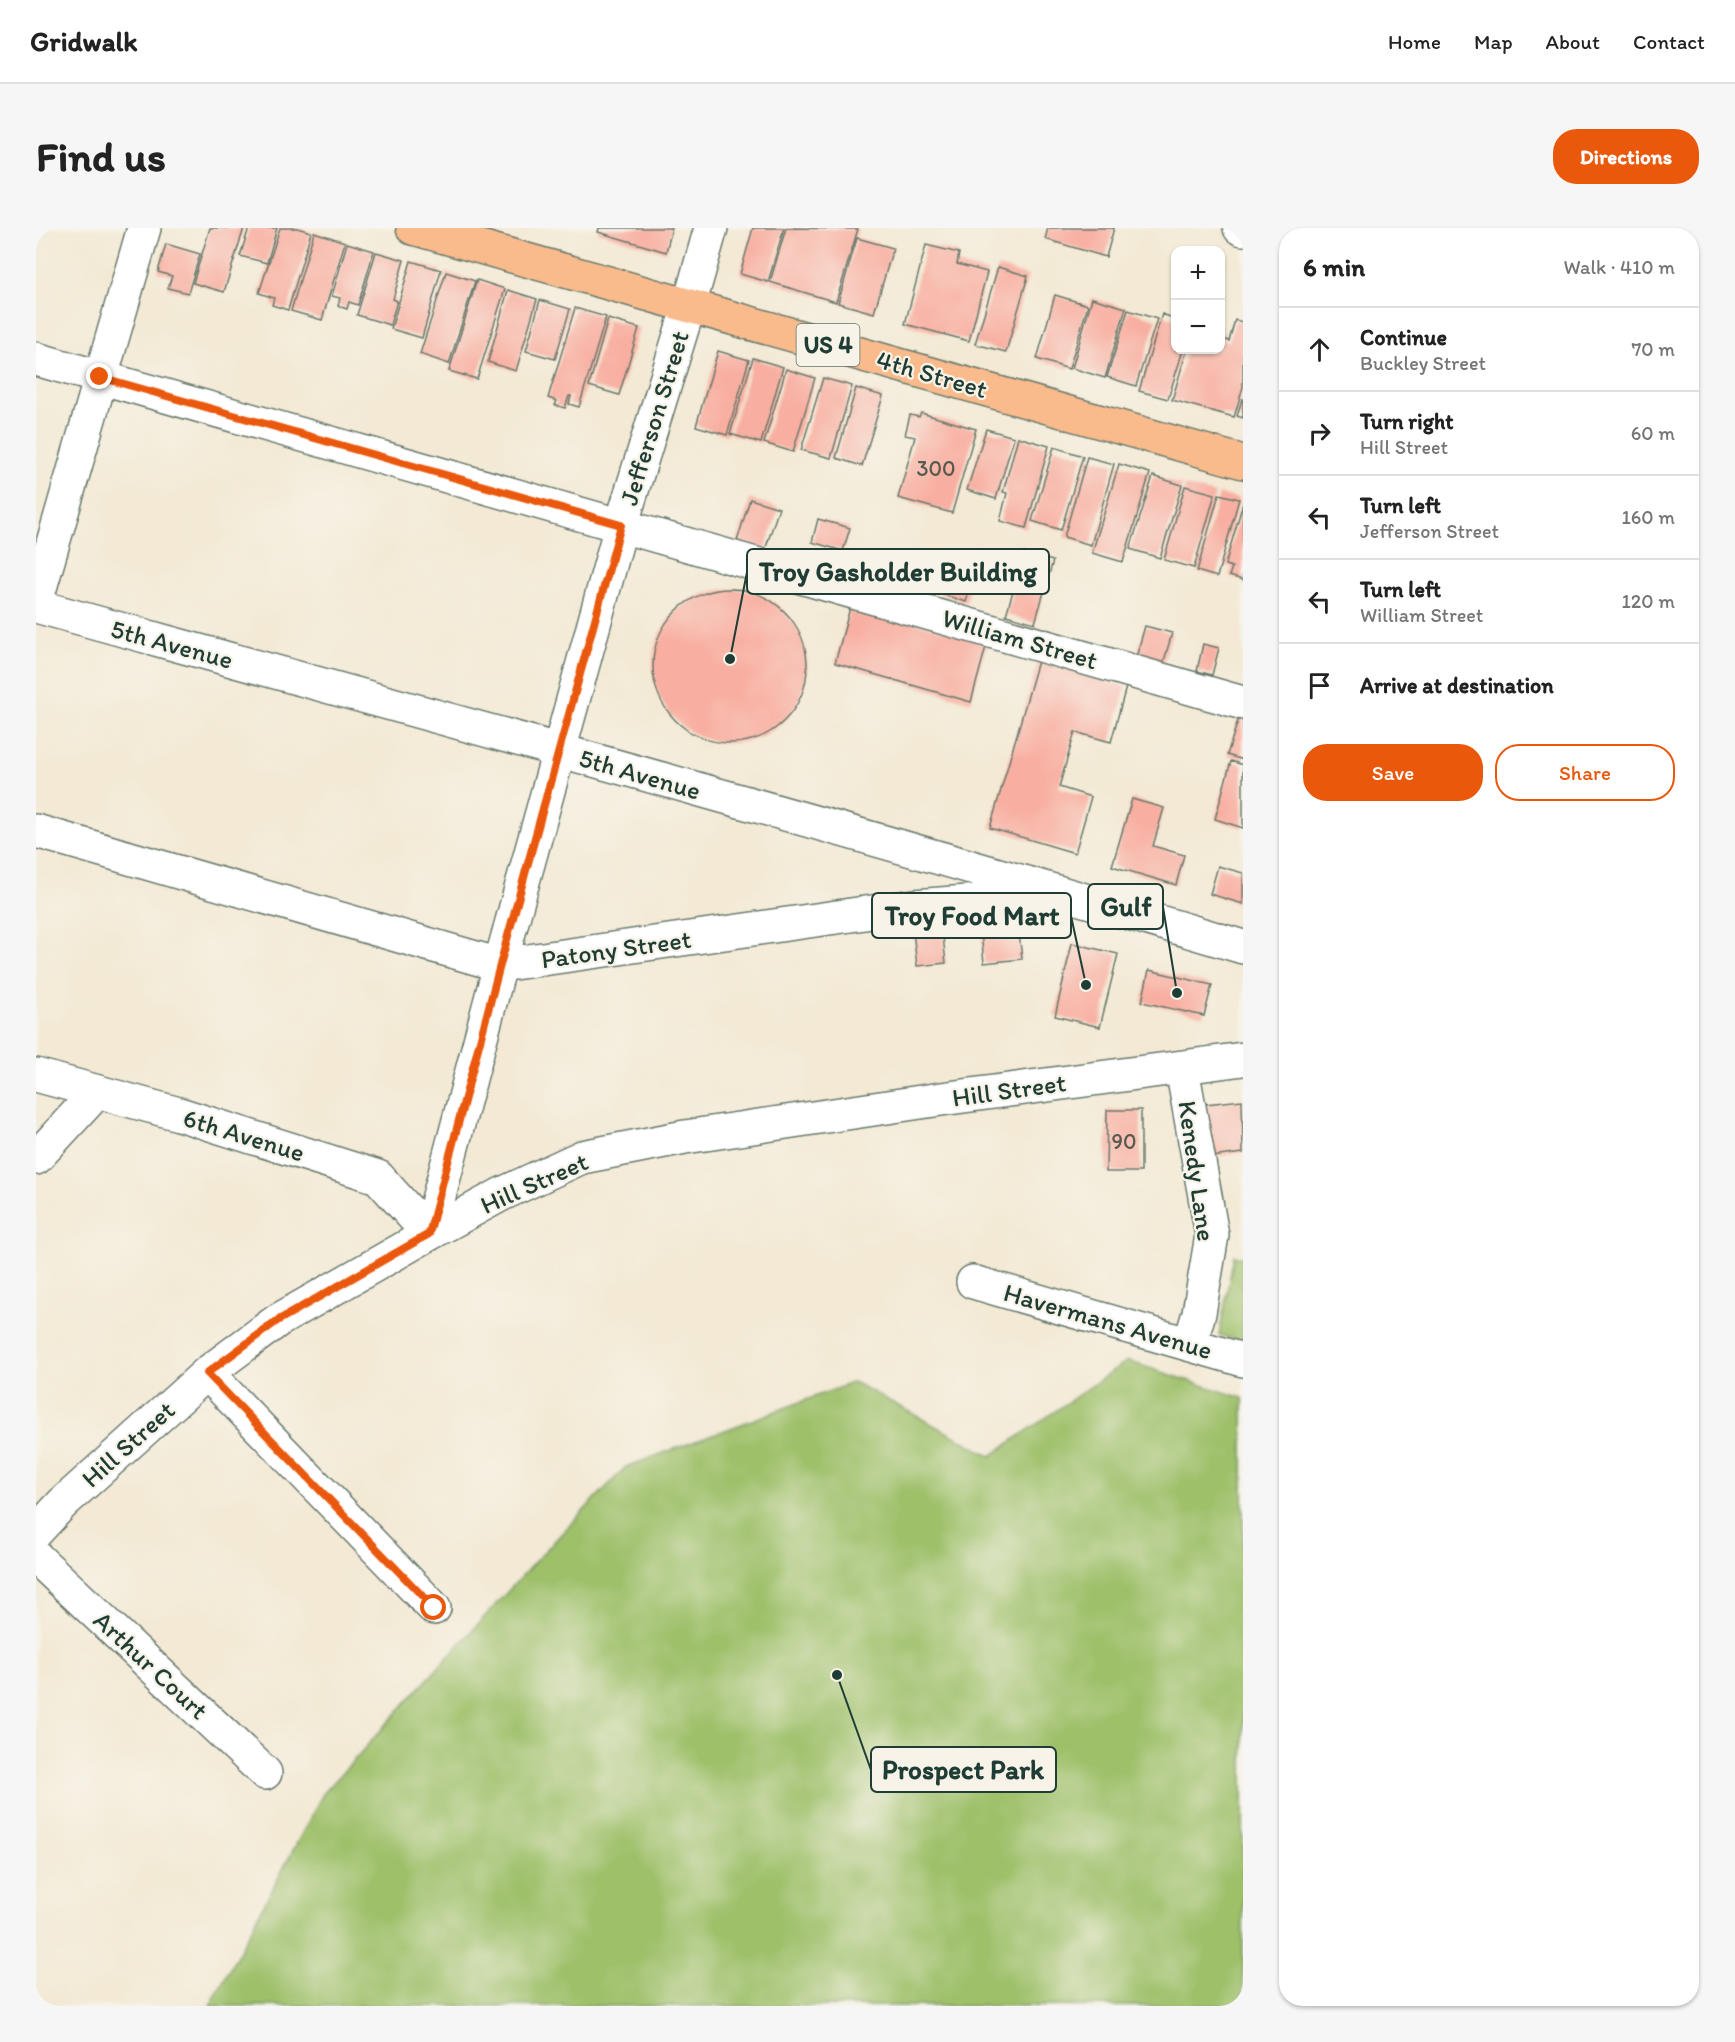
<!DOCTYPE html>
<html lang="en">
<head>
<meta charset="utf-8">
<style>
  :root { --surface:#fff; --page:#f6f6f6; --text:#222; --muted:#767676; --line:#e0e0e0; --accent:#ea580c }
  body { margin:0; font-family:Itim,sans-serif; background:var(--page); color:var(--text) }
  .controls { position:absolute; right:18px; top:18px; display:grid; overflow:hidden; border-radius:12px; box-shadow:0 2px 4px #0004 }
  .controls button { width:54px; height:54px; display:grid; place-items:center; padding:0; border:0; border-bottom:2px solid var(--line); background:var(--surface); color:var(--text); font:30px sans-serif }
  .stop { position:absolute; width:18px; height:18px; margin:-14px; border:4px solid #ea580c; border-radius:50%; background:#fff }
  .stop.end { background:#ea580c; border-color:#fff; box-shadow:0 2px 6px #0008 }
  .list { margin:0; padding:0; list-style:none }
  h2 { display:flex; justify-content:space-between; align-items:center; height:78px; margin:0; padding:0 24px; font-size:26px }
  h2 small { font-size:20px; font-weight:400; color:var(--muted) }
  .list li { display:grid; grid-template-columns:39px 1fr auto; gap:18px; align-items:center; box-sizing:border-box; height:84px; padding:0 24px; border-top:2px solid var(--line) }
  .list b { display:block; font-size:22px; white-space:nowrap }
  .list p { margin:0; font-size:20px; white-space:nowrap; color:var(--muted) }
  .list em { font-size:20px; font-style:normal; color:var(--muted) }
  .actions { display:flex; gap:12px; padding:18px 24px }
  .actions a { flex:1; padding:14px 0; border:2px solid var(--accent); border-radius:24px; text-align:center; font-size:21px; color:var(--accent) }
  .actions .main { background:var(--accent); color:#fff }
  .icon { flex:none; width:33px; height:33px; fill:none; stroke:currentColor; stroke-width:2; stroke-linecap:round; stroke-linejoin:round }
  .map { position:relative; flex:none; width:1207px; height:1778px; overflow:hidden; border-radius:24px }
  header { display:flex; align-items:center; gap:36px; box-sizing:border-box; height:84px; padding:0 30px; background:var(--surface); border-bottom:2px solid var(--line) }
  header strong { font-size:28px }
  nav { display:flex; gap:33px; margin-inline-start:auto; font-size:21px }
  .intro { display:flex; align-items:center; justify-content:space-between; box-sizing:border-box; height:144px; padding:0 36px }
  h1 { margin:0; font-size:42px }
  .button { padding:15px 27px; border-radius:24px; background:var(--accent); color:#fff; font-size:21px; font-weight:700 }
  main { display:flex; gap:36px; padding:0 36px }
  aside { flex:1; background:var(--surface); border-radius:24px; box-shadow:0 2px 4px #0004 }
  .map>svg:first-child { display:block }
</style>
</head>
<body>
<header>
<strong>Gridwalk</strong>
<nav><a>Home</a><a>Map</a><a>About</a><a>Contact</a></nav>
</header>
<div class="intro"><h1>Find us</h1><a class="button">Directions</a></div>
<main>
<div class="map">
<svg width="1207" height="1778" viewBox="0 0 1207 1778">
  <rect width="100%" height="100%" fill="#f7f3e8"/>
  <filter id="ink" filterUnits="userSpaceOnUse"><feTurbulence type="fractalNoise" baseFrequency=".0167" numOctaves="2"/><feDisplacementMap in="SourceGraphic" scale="12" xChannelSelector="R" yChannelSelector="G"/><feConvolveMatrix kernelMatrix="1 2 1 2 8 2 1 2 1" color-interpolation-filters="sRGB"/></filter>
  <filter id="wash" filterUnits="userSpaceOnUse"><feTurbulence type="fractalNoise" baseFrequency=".008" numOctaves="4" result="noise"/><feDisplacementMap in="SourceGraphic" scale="24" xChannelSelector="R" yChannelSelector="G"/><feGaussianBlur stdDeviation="1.35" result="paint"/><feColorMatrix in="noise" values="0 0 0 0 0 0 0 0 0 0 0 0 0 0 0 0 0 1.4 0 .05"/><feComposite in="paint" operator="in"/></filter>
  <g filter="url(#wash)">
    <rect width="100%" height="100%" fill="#f3e9d4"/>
    <path fill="#9dc069" stroke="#5e7e4e" stroke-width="1.5" d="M 1198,1027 L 1207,1029 L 1207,1114 L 1183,1107 Z
      M 1091,1133 L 1207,1170 L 1207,1778 L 174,1778 L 287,1566 L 505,1327 L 590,1239 L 818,1154 L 955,1228 Z"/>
    <g id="blocks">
      <path fill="#f8aea0" d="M 174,0 L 208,0 L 188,64 L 157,55 Z
        M 213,0 L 241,0 L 231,35 L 204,28 Z
        M 244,0 L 261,0 L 275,4 L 252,82 L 236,77 L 238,70 L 223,65 Z
        M 563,0 L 636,0 L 630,24 L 562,4 Z
        M 717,0 L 748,0 L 732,54 L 704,46 Z
        M 750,0 L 822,1 L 800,74 L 734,54 Z
        M 1012,0 L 1078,0 L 1070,29 L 1009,11 Z
        M 278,4 L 309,14 L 286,92 L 255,83 Z
        M 821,10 L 857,20 L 838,85 L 802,75 Z
        M 311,15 L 338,23 L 322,77 L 313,74 L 311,81 L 302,78 L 304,70 L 296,68 Z
        M 130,16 L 164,26 L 152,65 L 132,60 L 136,48 L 122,44 Z
        M 890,17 L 923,25 L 921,36 L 951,44 L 933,113 L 869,96 Z
        M 340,24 L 368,32 L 357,71 L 361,73 L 354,97 L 321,87 Z
        M 375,33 L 405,42 L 386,110 L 355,101 Z
        M 962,39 L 992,48 L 970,124 L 939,116 Z
        M 410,44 L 439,53 L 413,136 L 384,126 Z
        M 441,52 L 469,61 L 441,151 L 413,143 Z
        M 472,62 L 501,71 L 480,143 L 452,134 Z
        M 1019,67 L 1052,77 L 1033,141 L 1001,131 Z
        M 1056,70 L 1090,80 L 1069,150 L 1036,140 Z
        M 504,72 L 534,81 L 519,131 L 490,123 Z
        M 539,80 L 570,89 L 543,179 L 533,176 L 535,168 L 533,168 L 529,180 L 519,177 L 521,173 L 512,170 Z
        M 1092,82 L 1121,91 L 1100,158 L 1071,149 Z
        M 1126,86 L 1140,91 L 1140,122 L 1147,122 L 1132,171 L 1103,163 Z
        M 572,91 L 603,100 L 583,167 L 553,158 Z
        M 1199,92 L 1207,94 L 1207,159 L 1198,189 L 1136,172 L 1151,122 L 1184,122 L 1184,104 L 1188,105 L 1186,111 L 1193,113 Z
        M 682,123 L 713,132 L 691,207 L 660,198 Z
        M 717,130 L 747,139 L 725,215 L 694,206 Z
        M 750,141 L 779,150 L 757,224 L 728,215 Z
        M 787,150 L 816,158 L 795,230 L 765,222 Z
        M 820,160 L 847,168 L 826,238 L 800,230 Z
        M 1206,171 L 1207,171 L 1207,190 L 1201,188 Z
        M 885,185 L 940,201 L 916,285 L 862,270 L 879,209 L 869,207 L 874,187 L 883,189 Z
        M 950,201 L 978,209 L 960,271 L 931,262 Z
        M 982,209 L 1013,218 L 990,300 L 964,293 L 971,265 L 967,264 Z
        M 1018,219 L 1047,228 L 1025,302 L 996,293 Z
        M 1051,229 L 1078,236 L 1055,317 L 1028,309 Z
        M 1083,236 L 1114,245 L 1087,334 L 1056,325 Z
        M 1117,248 L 1146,257 L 1124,330 L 1094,321 Z
        M 1149,258 L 1179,266 L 1158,340 L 1128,332 Z
        M 1183,266 L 1203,271 L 1181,349 L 1161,343 Z
        M 714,271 L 743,280 L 729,322 L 701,313 Z
        M 1207,275 L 1207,352 L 1193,348 L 1196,339 L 1189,337 Z
        M 782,291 L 814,300 L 807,323 L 776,314 Z
        M 988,325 L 1017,333 L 999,395 L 970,387 Z
        M 914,336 L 939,343 L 930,374 L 905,366 Z
        M617 438a77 77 0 1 1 154 0a77 77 0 1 1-154 0Z
        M 815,376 L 951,415 L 935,474 L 799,435 Z
        M 1109,398 L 1136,405 L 1126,440 L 1099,433 Z
        M 1167,416 L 1183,420 L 1176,447 L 1161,443 Z
        M 1002,433 L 1090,459 L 1075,514 L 1039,504 L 1023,559 L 1055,569 L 1039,625 L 954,600 Z
        M 1203,489 L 1207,490 L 1207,532 L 1191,527 Z
        M 1195,533 L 1207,537 L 1207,600 L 1179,591 Z
        M 1096,571 L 1128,580 L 1117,618 L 1148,627 L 1140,657 L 1076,638 Z
        M 1182,638 L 1207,645 L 1207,676 L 1174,666 Z
        M 943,684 L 982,696 L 986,731 L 948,735 Z
        M 905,691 L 910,735 L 881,738 L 876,694 Z
        M 1036,715 L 1082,726 L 1064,799 L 1019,788 Z
        M 1113,742 L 1176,757 L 1168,788 L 1106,774 Z
        M 1206,872 L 1207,925 L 1175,929 L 1170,876 Z
        M 1071,882 L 1105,882 L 1105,944 L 1070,944 Z"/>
    </g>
  </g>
  <g filter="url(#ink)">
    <use href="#blocks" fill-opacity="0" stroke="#69796c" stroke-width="1.5"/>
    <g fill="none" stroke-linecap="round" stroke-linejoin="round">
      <g stroke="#69796c" stroke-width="36">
        <path id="minor" d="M 1204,0 L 1207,1
          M 0,131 L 1207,475
          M 0,374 L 108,0
          M 0,378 C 403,489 807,599 1207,719
          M 0,603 L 464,737 L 878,678 L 1010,668
          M 1146,840 L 1176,1007 L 1163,1085 L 1154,1116
          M 0,847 L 143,886 L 342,949 L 393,1006
          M 0,930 L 61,864
          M 393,1006 L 464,737 L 585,298 L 653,78 L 675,0
          M 937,1054 L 1207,1132
          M 171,1145 L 398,1380
          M 0,1304 L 27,1275 L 171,1145 L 241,1093 L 393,1006 L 466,966 L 546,929 L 649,909 L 905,871 L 1207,831
          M 0,1329 L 229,1545"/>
      </g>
      <g stroke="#69796c" stroke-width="36">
        <path id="major" d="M 377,0 L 1207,234"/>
      </g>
      <use href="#minor" stroke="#fff" stroke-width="33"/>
      <use href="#major" stroke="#fabb8c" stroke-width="33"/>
    </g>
  </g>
  <g fill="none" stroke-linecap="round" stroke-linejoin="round" filter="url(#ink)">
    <path stroke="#ea580c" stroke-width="8" d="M 64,149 L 585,297 L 464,737 L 393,1006 L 241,1093 L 171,1145 L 398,1380"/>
  </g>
  <g text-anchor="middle" stroke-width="4.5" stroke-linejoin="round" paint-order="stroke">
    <g font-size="22" fill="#55594f">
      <text x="900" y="248">300</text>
      <text x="1088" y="921">90</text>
    </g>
    <rect fill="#f7f3e8" stroke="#60746a" stroke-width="1.5" x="760.5" y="96" width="63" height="42" rx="4.5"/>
    <g font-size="24" font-weight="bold" fill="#1f3d34">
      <text x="792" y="125">US 4</text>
    </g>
    <g font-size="26" fill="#1f3d34" stroke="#f7f3e8">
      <text transform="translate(896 146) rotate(16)" y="9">4th Street</text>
      <text transform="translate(618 190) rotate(-73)" y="9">Jefferson Street</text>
      <text transform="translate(984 411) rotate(16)" y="9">William Street</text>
      <text transform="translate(136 416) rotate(15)" y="9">5th Avenue</text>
      <text transform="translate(604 546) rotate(16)" y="9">5th Avenue</text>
      <text transform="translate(580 721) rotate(-8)" y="9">Patony Street</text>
      <text transform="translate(973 862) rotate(-8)" y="9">Hill Street</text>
      <text transform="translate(208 907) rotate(17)" y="9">6th Avenue</text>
      <text transform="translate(1161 943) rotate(82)" y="9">Kenedy Lane</text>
      <text transform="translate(498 955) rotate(-24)" y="9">Hill Street</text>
      <text transform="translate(1072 1093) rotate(16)" y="9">Havermans Avenue</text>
      <text transform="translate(92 1216) rotate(-42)" y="9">Hill Street</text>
      <text transform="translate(115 1437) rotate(43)" y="9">Arthur Court</text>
    </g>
  </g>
  <path fill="none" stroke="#1f3d34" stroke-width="2" d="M694 431L711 344M1141 765L1127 679M1050 757L1035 688M801 1447L835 1542"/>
  <g fill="#1f3d34" stroke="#f7f3e8" stroke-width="2">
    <circle cx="694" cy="431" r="6"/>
    <circle cx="1141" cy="765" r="6"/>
    <circle cx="1050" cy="757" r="6"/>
    <circle cx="801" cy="1447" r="6"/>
  </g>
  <g fill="#f7f3e8" stroke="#1f3d34" stroke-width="2">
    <rect x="711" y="321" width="302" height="45" rx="6"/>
    <rect x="1052" y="656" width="75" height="45" rx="6"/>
    <rect x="836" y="665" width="199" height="45" rx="6"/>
    <rect x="835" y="1519" width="185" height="45" rx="6"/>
  </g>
  <g font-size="27" text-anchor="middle" font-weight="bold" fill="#1f3d34">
    <text x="862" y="353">Troy Gasholder Building</text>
    <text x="1090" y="688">Gulf</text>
    <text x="936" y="697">Troy Food Mart</text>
    <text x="927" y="1551">Prospect Park</text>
  </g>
</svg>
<div class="controls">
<button>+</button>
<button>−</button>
</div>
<div class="stop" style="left:398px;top:1380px"></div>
<div class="stop end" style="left:64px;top:149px"></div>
</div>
<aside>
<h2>6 min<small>Walk · 410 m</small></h2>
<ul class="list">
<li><svg class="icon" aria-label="ahead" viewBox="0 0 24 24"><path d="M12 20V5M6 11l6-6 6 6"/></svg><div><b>Continue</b><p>Buckley Street</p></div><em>70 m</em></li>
<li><svg class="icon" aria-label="right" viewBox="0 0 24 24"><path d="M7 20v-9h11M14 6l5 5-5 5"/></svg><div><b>Turn right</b><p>Hill Street</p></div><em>60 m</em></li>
<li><svg class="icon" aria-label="left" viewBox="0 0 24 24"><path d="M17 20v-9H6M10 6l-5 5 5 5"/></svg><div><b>Turn left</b><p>Jefferson Street</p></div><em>160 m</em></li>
<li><svg class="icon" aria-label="left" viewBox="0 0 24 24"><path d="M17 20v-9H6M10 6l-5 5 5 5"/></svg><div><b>Turn left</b><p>William Street</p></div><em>120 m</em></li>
<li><svg class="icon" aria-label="arrive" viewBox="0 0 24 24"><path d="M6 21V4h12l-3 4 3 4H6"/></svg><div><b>Arrive at destination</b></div></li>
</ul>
<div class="actions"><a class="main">Save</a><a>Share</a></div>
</aside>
</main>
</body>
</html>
